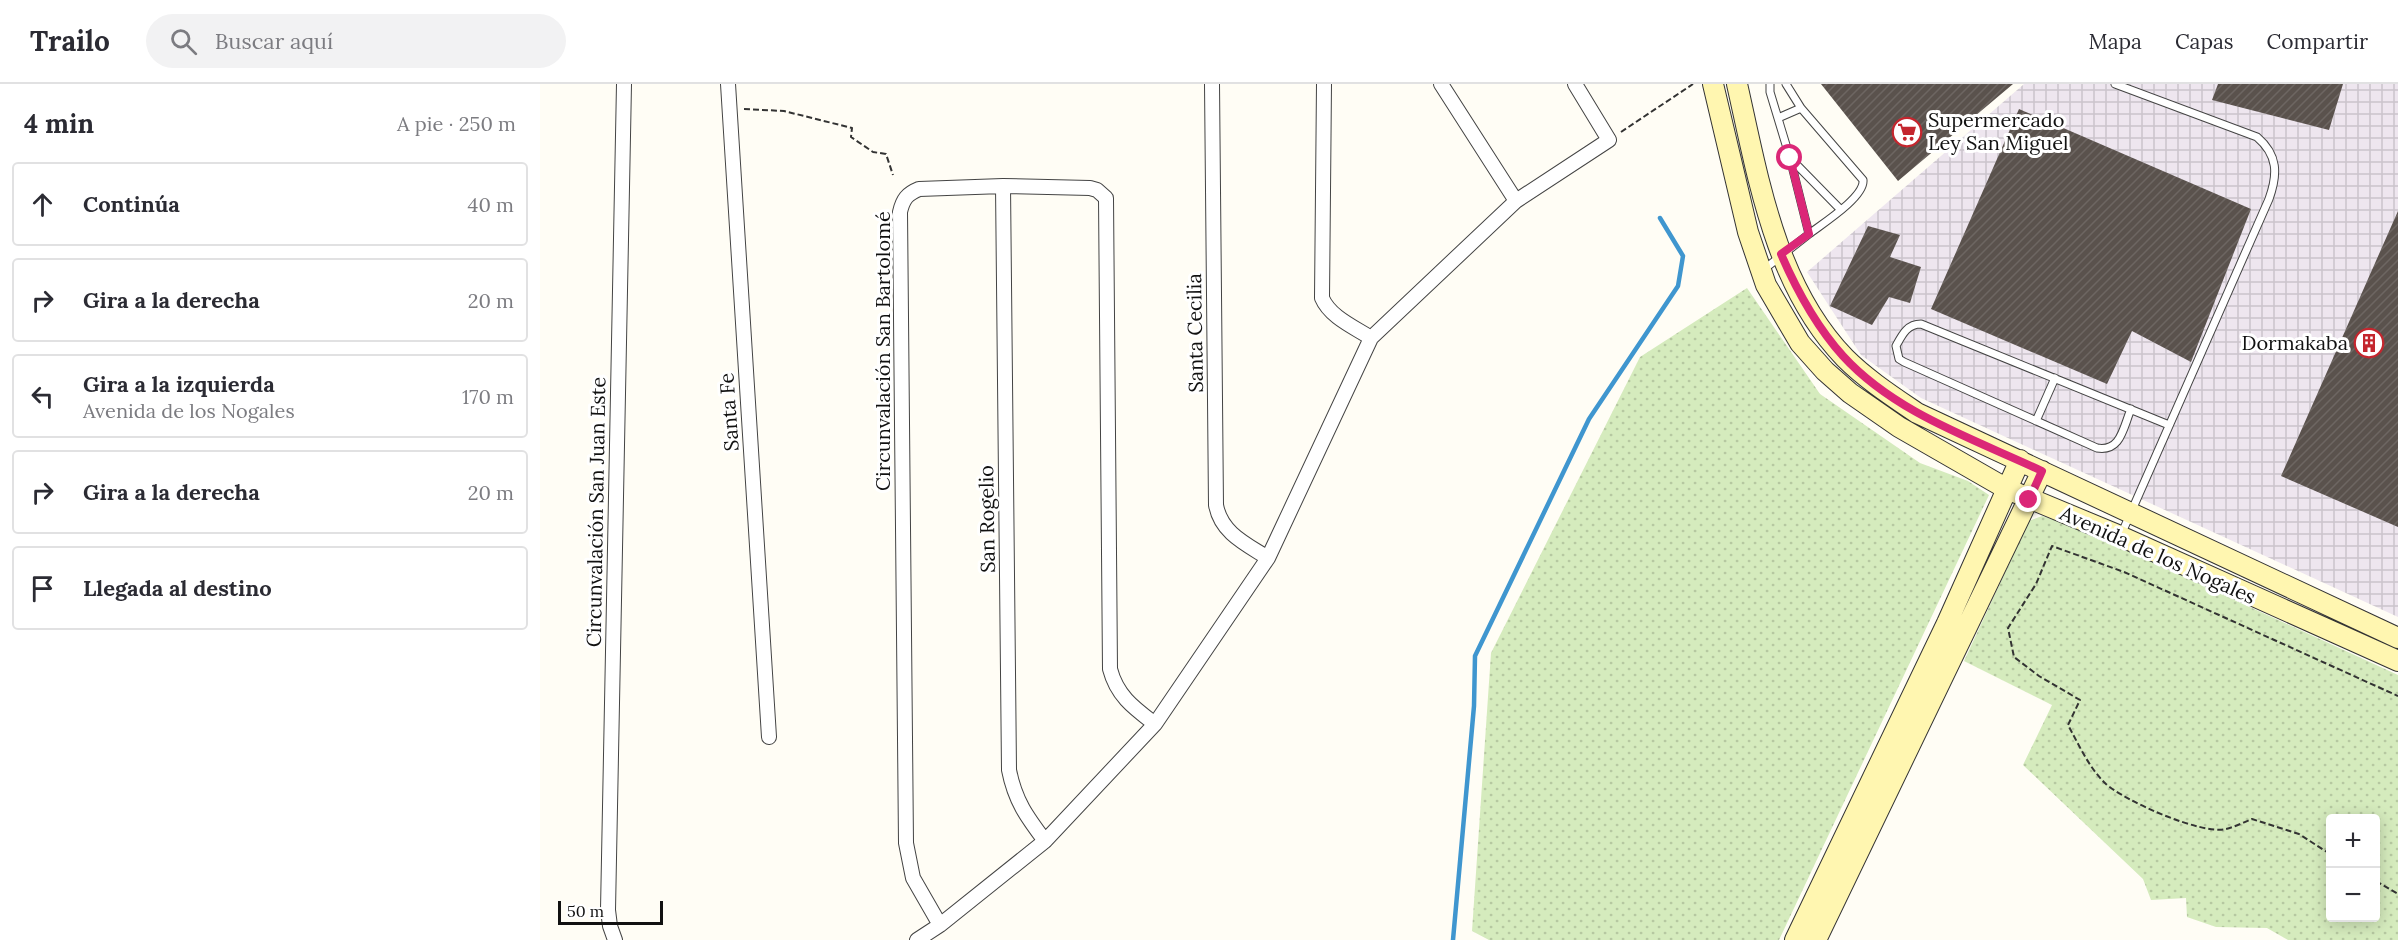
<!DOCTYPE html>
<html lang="es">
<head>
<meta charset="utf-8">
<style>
  :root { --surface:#fff; --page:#f2f2f3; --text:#2b2b33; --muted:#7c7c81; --line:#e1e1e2 }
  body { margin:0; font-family:Lora,serif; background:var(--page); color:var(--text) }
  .controls { position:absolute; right:18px; bottom:18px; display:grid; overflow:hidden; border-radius:6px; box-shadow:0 3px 15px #0003 }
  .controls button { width:54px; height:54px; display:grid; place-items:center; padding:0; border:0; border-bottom:2px solid var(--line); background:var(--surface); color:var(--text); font:30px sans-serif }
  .scale { position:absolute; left:18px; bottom:15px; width:105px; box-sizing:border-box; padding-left:6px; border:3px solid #111; border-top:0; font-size:16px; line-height:21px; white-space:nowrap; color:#111; -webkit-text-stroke:4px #fff; paint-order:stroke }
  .stop { position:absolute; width:18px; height:18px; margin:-14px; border:4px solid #db2777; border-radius:50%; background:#fff }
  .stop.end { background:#db2777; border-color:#fff; box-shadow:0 2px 6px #0008 }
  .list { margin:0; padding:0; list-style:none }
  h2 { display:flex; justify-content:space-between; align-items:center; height:78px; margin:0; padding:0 24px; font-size:26px }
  h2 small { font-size:20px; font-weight:400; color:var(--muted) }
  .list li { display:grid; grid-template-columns:39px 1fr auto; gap:18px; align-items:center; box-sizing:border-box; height:84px; margin:0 12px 12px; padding:0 12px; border:2px solid var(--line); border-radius:6px }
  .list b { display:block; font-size:22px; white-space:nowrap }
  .list p { margin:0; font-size:20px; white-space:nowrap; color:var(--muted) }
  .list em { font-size:20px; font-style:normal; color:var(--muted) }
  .icon { flex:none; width:33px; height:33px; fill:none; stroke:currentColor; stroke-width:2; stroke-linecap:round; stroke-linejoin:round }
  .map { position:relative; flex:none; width:1858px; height:856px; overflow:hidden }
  header { display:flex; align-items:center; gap:36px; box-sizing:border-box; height:84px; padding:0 30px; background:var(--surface); border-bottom:2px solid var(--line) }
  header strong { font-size:28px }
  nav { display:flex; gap:33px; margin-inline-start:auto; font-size:21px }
  .search { width:420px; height:54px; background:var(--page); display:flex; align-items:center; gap:15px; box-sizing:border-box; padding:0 21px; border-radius:33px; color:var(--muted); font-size:22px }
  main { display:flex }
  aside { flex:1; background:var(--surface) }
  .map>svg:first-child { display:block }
</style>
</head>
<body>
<header>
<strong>Trailo</strong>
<div class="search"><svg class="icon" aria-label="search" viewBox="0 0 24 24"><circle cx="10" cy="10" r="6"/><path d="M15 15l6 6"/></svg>Buscar aquí</div>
<nav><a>Mapa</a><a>Capas</a><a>Compartir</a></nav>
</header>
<main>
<aside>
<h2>4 min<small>A pie · 250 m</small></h2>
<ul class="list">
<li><svg class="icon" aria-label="ahead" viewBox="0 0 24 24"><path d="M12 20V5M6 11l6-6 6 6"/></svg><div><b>Continúa</b></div><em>40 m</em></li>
<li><svg class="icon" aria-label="right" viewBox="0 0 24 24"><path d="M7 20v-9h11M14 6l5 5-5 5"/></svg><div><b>Gira a la derecha</b></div><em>20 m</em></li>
<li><svg class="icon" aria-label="left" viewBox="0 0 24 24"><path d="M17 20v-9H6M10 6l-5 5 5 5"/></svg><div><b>Gira a la izquierda</b><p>Avenida de los Nogales</p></div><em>170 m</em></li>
<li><svg class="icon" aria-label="right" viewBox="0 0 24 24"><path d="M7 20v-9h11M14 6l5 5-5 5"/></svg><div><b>Gira a la derecha</b></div><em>20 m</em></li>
<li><svg class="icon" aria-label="arrive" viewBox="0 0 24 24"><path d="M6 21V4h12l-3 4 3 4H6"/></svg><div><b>Llegada al destino</b></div></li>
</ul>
</aside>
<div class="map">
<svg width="1858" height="856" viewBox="0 0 1858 856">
  <defs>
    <pattern id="industrial-grid" width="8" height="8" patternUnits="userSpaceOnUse" patternTransform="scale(1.5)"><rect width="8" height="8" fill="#eee6ef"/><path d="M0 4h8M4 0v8" fill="none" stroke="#cbc4cc"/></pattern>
    <pattern id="grass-dots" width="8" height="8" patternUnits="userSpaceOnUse" patternTransform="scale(1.5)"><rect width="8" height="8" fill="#d5ebbd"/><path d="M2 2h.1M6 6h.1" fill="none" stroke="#b6c8a1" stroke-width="1.8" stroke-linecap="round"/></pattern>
    <pattern id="building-hatch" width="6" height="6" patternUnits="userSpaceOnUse" patternTransform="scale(1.5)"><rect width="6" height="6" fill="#5a524d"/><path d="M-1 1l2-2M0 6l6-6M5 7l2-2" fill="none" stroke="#6d6662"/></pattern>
  </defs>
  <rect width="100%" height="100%" fill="#fffdf5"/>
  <path fill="url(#industrial-grid)" d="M 1484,0 L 1858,0 L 1858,533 L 1381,314 L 1321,271 L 1267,188 Z"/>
  <path fill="url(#grass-dots)" fill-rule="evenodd" d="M 1207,204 L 1280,310 L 1380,379 L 1428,397 L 1449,411 L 1239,856 L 949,856 L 932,847 L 951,569 L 1100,273 Z
    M 1502,432 L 1538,444 L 1858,591 L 1858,856 L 1748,856 L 1727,844 L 1676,843 L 1647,833 L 1646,814 L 1611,816 L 1603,795 L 1483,681 L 1512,621 L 1424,577 L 1489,437 ZM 1790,734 L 1836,734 L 1836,834 L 1790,834 Z"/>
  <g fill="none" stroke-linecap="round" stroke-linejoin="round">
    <path stroke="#3f96cf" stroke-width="4.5" d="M 913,856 L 934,622 L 935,572 L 1049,335 L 1138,202 L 1143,172 L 1120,134"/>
  </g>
  <path fill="url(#building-hatch)" d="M 1281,0 L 1473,0 L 1358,97 Z
    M 1678,0 L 1803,0 L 1789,46 L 1672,16 Z
    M 1479,25 L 1711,125 L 1651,278 L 1592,247 L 1567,300 L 1391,225 Z
    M 1858,127 L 1858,443 L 1741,392 Z
    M 1328,142 L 1360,151 L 1350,173 L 1381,183 L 1370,219 L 1349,213 L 1332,241 L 1290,222 Z"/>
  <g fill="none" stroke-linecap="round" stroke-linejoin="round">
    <g stroke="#444" stroke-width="9">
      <path id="service" d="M 1246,0 L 1261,24
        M 1575,0 L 1717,53 C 1738,71 1738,90 1729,115 L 1581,451
        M 1238,34 L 1261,24 L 1323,96 C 1325,113 1282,140 1269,150
        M 1252,76 L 1300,125
        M 1223,186 L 1269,150 L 1250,74 L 1230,8 L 1230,0
        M 1591,325 C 1583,344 1581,368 1557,364 L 1364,278 L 1359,275 L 1356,262 C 1362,251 1367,240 1381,240 C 1464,274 1547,307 1629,341
        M 1496,337 L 1515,294"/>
    </g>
    <g stroke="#444" stroke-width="16">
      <path id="minor" d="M 188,0 L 229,653
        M 672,0 L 676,421 C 681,449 706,460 728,474
        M 784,0 L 782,214 C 790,233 814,243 831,254
        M 901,0 L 976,117
        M 463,102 L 469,686 C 475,717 487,733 505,757
        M 400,841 L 373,794 L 366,759 L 360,128 C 363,115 367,110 379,105 L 463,102 L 550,104 L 557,106 L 566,114 L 570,585 C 577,612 594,624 615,640
        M 75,856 L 70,842 L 68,826 L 84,0
        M 377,856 L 400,841 L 505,757 L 615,640 L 728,474 L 831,254 L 976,117 L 1069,56 L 1035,0"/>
    </g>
    <g stroke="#333" stroke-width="22">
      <path id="secondary" d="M 1173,0 L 1208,148 L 1226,201 L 1260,259 L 1285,287 L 1310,309 L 1359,343 L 1467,405 L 1580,452 L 1858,577
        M 1197,0 C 1218,93 1235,202 1305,274 C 1326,295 1352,312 1377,329 L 1858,554
        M 1255,856 L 1407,539 L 1480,376
        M 1276,856 L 1502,387"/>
    </g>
    <path stroke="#333" stroke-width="2" stroke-dasharray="6 3" stroke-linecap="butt" d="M 204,25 L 244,27 L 312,44 L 311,53 L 333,68 L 346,70 L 353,91
      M 1081,48 L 1153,0
      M 1790,770 L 1759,750 L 1712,735 C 1704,738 1695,743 1686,745 C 1661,751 1585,717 1566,700 C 1549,684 1539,661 1528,641 L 1540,616 L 1499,592 L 1474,573 L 1468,544 L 1496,500 L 1512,462 L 1584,488 L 1858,612
      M 1836,797 L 1858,810"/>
    <use href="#service" stroke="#fff" stroke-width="7"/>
    <use href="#minor" stroke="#fff" stroke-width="14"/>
    <use href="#secondary" stroke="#fff6b0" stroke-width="20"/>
  </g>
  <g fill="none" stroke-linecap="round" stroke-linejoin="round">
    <path stroke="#db2777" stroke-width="8" d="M 1250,74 L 1269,150 L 1241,170 C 1257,207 1276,242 1303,272 C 1355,329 1434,355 1502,387 L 1489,416"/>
  </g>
  <defs>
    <g id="supermarket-ring" transform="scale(1.5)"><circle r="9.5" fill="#fff" stroke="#c4262e" stroke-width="1.5"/><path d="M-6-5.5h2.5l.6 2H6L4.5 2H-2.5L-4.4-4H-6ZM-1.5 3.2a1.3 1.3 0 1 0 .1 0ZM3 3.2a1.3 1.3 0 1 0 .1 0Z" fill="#c4262e"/></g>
    <g id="building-ring" transform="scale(1.5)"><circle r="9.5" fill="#fff" stroke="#c4262e" stroke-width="1.5"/><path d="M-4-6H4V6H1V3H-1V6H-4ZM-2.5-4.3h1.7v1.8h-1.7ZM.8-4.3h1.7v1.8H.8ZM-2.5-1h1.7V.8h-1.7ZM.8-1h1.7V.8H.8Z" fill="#c4262e"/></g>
  </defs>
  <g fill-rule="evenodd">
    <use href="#supermarket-ring" x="1367" y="48"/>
    <use href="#building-ring" x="1829" y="259"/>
  </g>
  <g text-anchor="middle" stroke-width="6" stroke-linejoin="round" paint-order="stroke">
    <g font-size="20" fill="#111" stroke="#fff" text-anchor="start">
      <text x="1388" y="43">Supermercado<tspan x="1388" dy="23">Ley San Miguel</tspan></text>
      <text x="1808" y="266" text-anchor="end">Dormakaba</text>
    </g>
    <g font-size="20" fill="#111" stroke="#fff">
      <text transform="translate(655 249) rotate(-91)" y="7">Santa Cecilia</text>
      <text transform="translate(343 267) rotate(-90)" y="7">Circunvalación San Bartolomé</text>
      <text transform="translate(189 328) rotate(-94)" y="7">Santa Fe</text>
      <text transform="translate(56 428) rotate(-89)" y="7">Circunvalación San Juan Este</text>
      <text transform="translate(447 435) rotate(-91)" y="7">San Rogelio</text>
      <text transform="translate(1618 471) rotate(24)" y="7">Avenida de los Nogales</text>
    </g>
  </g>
</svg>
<div class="controls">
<button>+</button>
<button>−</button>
</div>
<div class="scale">50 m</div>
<div class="stop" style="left:1250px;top:74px"></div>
<div class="stop end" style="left:1489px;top:416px"></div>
</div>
</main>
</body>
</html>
